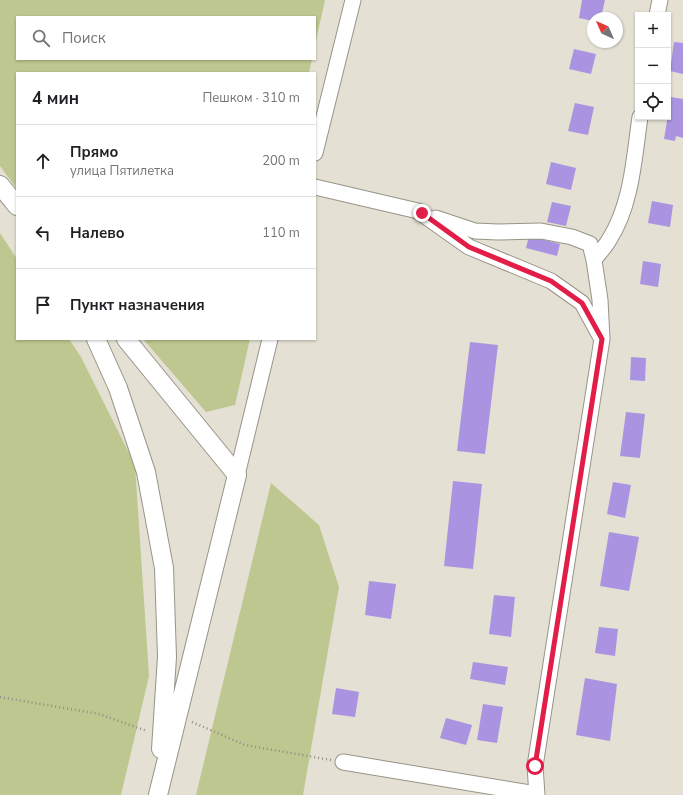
<!DOCTYPE html>
<html lang="ru">
<head>
<meta charset="utf-8">
<style>
  :root { --surface:#fff; --page:#f6f6f6; --text:#202124; --muted:#757577; --line:#e0e0e0 }
  body { margin:0; font-family:"Nunito Sans",sans-serif; background:var(--page); color:var(--text) }
  .controls { position:absolute; right:12px; top:12px; display:grid; overflow:hidden; border-radius:0px; box-shadow:0 1px 3px #0004 }
  .controls button { width:36px; height:36px; display:grid; place-items:center; padding:0; border:0; border-bottom:1px solid var(--line); background:var(--surface); color:var(--text); font:20px sans-serif }
  .compass { position:absolute; left:587px; top:12px; width:36px; height:36px; border-radius:50%; background:var(--surface); box-shadow:0 1px 3px #0004; rotate:315deg }
  .stop { position:absolute; width:12px; height:12px; margin:-9px; border:3px solid #e11d48; border-radius:50%; background:#fff }
  .stop.end { background:#e11d48; border-color:#fff; box-shadow:0 1px 4px #0008 }
  .list { margin:0; padding:0; list-style:none }
  h2 { display:flex; justify-content:space-between; align-items:center; height:52px; margin:0; padding:0 16px; font-size:17px }
  h2 small { font-size:13px; font-weight:400; color:var(--muted) }
  .list li { display:grid; grid-template-columns:26px 1fr auto; gap:12px; align-items:center; box-sizing:border-box; height:72px; padding:0 16px; border-top:1px solid var(--line) }
  .list b { display:block; font-size:15px; white-space:nowrap }
  .list p { margin:0; font-size:13px; white-space:nowrap; color:var(--muted) }
  .list em { font-size:13px; font-style:normal; color:var(--muted) }
  .icon { flex:none; width:22px; height:22px; fill:none; stroke:currentColor; stroke-width:2; stroke-linecap:round; stroke-linejoin:round }
  .map { position:relative; flex:none; width:683px; height:795px; overflow:hidden }
  .search { position:absolute; background:var(--surface); box-shadow:0 1px 3px #0004; left:16px; top:16px; width:300px; height:44px; display:flex; align-items:center; gap:10px; box-sizing:border-box; padding:0 14px; border-radius:0px; color:var(--muted); font-size:15px }
  .panel { position:absolute; background:var(--surface); box-shadow:0 1px 3px #0004; left:16px; top:72px; width:300px; height:268px; border-radius:0px }
  .map>svg:first-child { display:block }
</style>
</head>
<body>
<div class="map">
<svg width="683" height="795" viewBox="0 0 683 795">
  <rect width="100%" height="100%" fill="#e4e0d3"/>
  <path fill="#bec78f" d="M 0,0 L 325,0 L 315,45 L 315,17 L 17,17 L 17,59 L 312,59 L 309,73 L 17,73 L 17,189 L 0,166 Z
    M 0,233 L 17,259 L 17,339 L 69,339 L 81,357 L 135,465 L 149,676 L 121,795 L 0,795 Z
    M 143,339 L 250,339 L 235,405 L 206,412 Z
    M 271,483 L 319,525 L 339,587 L 303,795 L 196,795 Z"/>
  <path fill="#aa94e1" d="M 582,0 L 605,0 L 601,18 L 593,18 L 593,21 L 579,18 Z
    M 674,42 L 683,43 L 683,74 L 670,71 Z
    M 574,49 L 596,54 L 591,74 L 569,69 Z
    M 671,97 L 683,99 L 683,138 L 676,136 L 675,141 L 664,139 Z
    M 575,103 L 594,107 L 588,135 L 568,131 Z
    M 551,162 L 576,168 L 571,190 L 546,184 Z
    M 652,201 L 673,205 L 670,227 L 648,223 Z
    M 552,202 L 571,206 L 566,226 L 547,222 Z
    M 529,236 L 560,244 L 557,256 L 526,248 Z
    M 643,261 L 661,264 L 658,287 L 640,284 Z
    M 470,342 L 498,345 L 485,454 L 457,451 Z
    M 631,357 L 646,358 L 645,381 L 630,380 Z
    M 626,412 L 645,414 L 640,458 L 620,456 Z
    M 453,481 L 482,484 L 473,569 L 444,566 Z
    M 613,482 L 631,485 L 625,518 L 607,514 Z
    M 609,532 L 639,537 L 629,591 L 600,586 Z
    M 369,581 L 396,584 L 391,619 L 365,615 Z
    M 494,595 L 515,597 L 511,637 L 489,634 Z
    M 599,627 L 618,629 L 615,656 L 595,653 Z
    M 473,662 L 508,667 L 505,685 L 470,679 Z
    M 585,678 L 617,684 L 610,741 L 576,735 Z
    M 336,688 L 359,692 L 355,717 L 332,714 Z
    M 483,704 L 503,707 L 497,743 L 477,740 Z
    M 446,718 L 472,725 L 466,745 L 440,738 Z"/>
  <g fill="none" stroke-linecap="round" stroke-linejoin="round">
    <g stroke="#989488" stroke-width="17">
      <path id="minor" d="M 657,15 L 660,0
        M 315,153 L 353,0
        M 315,187 L 418,211 L 469,247 L 551,281 L 582,303 L 600,336
        M 436,218 L 475,231 L 498,232 L 541,231 L 572,237 L 590,244 L 594,260
        M 237,475 L 270,339
        M 343,762 L 536,794
        M 537,795 L 535,766 L 602,339 L 600,300 L 594,260 C 599,253 605,247 609,240 C 632,204 634,158 640,117"/>
    </g>
    <g stroke="#989488" stroke-width="20">
      <path id="tertiary" d="M 0,185 L 17,206
        M 96,339 L 118,388 L 146,472 L 164,568 L 167,657 L 161,749
        M 126,339 L 237,475 L 158,795"/>
    </g>
    <path stroke="#908c83" stroke-width="2.5" stroke-dasharray="1 3" stroke-linecap="butt" d="M 0,697 L 99,714 L 147,731
      M 192,722 L 245,745 L 331,760"/>
    <use href="#minor" stroke="#fff" stroke-width="15"/>
    <use href="#tertiary" stroke="#fff" stroke-width="18"/>
  </g>
  <g fill="none" stroke-linecap="round" stroke-linejoin="round">
    <path stroke="#e11d48" stroke-width="5" d="M 422,213 L 469,247 L 551,281 L 582,303 L 602,339 L 535,766"/>
  </g>
</svg>
<div class="controls">
<button>+</button>
<button>−</button>
<button><svg class="icon" aria-label="locate" viewBox="0 0 24 24"><circle cx="12" cy="12" r="6"/><path d="M12 2v4M12 18v4M2 12h4M18 12h4"/></svg></button>
</div>
<svg class="compass" viewBox="-18 -18 36 36"><path d="M0-13l5 13h-10z" fill="#e53935"/><path d="M0 13l5-13h-10z" fill="#757577"/></svg>
<div class="stop" style="left:535px;top:766px"></div>
<div class="stop end" style="left:422px;top:213px"></div>
<div class="search"><svg class="icon" aria-label="search" viewBox="0 0 24 24"><circle cx="10" cy="10" r="6"/><path d="M15 15l6 6"/></svg>Поиск</div>
<section class="panel">
<h2>4 мин<small>Пешком · 310 m</small></h2>
<ul class="list">
<li><svg class="icon" aria-label="ahead" viewBox="0 0 24 24"><path d="M12 20V5M6 11l6-6 6 6"/></svg><div><b>Прямо</b><p>улица Пятилетка</p></div><em>200 m</em></li>
<li><svg class="icon" aria-label="left" viewBox="0 0 24 24"><path d="M17 20v-9H6M10 6l-5 5 5 5"/></svg><div><b>Налево</b></div><em>110 m</em></li>
<li><svg class="icon" aria-label="arrive" viewBox="0 0 24 24"><path d="M6 21V4h12l-3 4 3 4H6"/></svg><div><b>Пункт назначения</b></div></li>
</ul>
</section>
</div>
</body>
</html>
